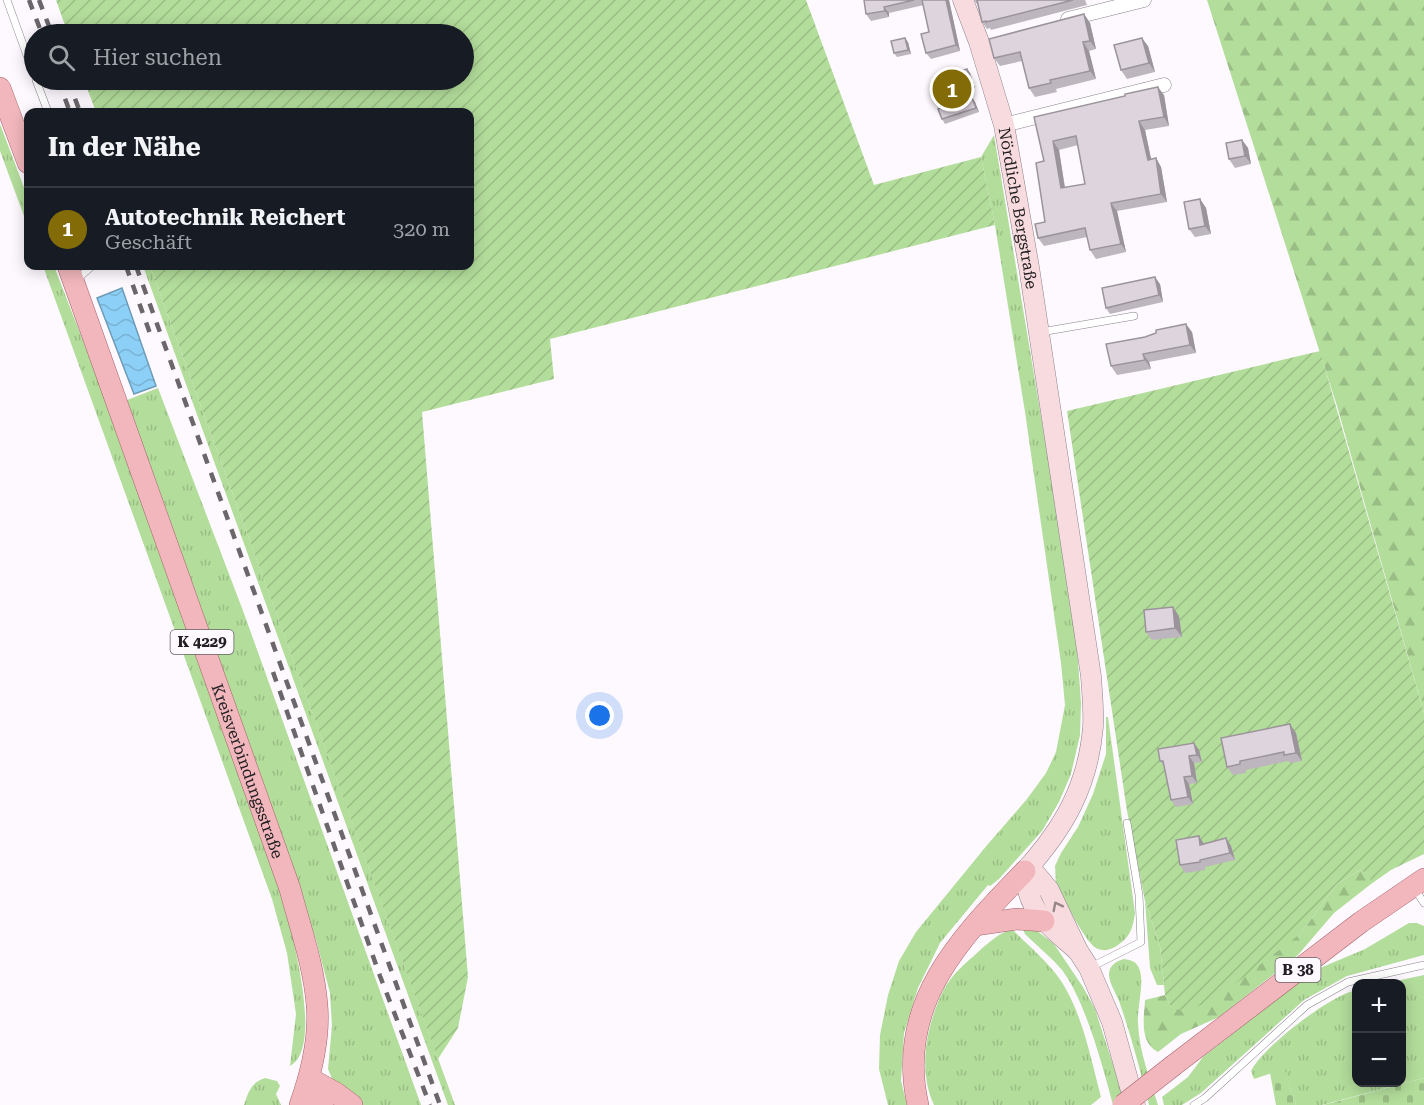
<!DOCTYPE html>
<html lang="de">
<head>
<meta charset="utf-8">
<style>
  :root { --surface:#171b24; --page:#20242c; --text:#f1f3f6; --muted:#9ea1a6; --line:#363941; --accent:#836c08 }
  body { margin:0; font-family:"Roboto Serif",serif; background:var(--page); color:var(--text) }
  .controls { position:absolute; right:18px; bottom:18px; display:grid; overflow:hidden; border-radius:12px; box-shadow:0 3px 15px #0003 }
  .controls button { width:54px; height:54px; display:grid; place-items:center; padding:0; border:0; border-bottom:2px solid var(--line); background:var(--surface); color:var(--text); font:30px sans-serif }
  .you { position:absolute; left:600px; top:716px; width:21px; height:21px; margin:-15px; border:4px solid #fff; border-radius:50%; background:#1a73e8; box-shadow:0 0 0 9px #1a73e833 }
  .badge { display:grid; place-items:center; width:39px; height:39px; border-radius:50%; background:var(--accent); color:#fff; font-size:20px; font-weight:700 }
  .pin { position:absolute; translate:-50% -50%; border:3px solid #fff; box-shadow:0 2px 6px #0006 }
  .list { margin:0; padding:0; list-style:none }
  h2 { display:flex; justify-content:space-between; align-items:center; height:78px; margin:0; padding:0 24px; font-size:26px }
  h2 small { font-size:20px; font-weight:400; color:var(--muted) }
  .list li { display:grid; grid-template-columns:39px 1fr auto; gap:18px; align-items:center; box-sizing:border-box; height:84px; padding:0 24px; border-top:2px solid var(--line) }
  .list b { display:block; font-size:22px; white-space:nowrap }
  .list p { margin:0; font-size:20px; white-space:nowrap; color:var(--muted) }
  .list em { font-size:20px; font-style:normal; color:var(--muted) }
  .icon { flex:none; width:33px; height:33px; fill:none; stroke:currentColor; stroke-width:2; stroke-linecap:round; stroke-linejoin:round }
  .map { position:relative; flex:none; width:1424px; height:1105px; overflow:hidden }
  .search { position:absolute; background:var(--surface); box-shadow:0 3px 15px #0003; left:24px; top:24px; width:450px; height:66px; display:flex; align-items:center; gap:15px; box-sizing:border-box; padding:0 21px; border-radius:33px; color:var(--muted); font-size:22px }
  .panel { position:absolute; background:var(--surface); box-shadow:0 3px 15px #0003; left:24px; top:108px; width:450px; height:162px; border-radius:12px }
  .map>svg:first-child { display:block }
</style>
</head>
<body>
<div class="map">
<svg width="1424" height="1105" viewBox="0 0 1424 1105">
  <defs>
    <pattern id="grass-tufts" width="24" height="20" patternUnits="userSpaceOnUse" patternTransform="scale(1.5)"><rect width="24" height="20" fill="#b3dd9b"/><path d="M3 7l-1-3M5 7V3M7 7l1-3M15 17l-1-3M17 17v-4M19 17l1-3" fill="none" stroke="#9abd85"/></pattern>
    <pattern id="forest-firs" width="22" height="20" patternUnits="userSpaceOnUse" patternTransform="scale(1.5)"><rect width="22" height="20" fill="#b3dd9b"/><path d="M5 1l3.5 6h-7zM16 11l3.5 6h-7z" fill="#9abd85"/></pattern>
    <pattern id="cemetery-stones" width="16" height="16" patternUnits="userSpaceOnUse" patternTransform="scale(1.5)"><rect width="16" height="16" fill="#b3dd9b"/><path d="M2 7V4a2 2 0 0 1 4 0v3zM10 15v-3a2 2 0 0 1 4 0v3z" fill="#9abd85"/></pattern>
    <pattern id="garden-furrows" width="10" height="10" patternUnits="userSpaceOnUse" patternTransform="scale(1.5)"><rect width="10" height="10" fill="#b3dd9b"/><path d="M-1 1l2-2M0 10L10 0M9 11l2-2" fill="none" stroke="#9abd85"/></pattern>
    <pattern id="water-waves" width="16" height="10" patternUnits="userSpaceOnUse" patternTransform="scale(1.5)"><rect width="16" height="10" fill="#8dd0f7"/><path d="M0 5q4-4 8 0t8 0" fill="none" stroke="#79b2d3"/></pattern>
  </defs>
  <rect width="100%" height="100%" fill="#fef9ff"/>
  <path fill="url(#grass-tufts)" d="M 0,124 L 28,198 L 28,227 L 0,151 Z
    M 994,135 L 1075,620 L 1081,703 L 1080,735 L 1071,774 L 1059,802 L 1042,831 L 999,879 L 990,886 L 988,885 L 940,943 L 918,988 L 904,1033 L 901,1081 L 907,1105 L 888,1105 L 879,1069 L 880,1035 L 888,995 L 899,961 L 916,932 L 988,844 L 1027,799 L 1046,773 L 1056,752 L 1065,705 L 1061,663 L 1025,412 L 995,225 L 981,157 Z
    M 43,266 L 54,266 L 99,382 L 282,895 C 290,926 325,1048 290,1066 L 296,1014 L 287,953 L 272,899 Z
    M 143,266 L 150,266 L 455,1105 L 448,1105 Z
    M 158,388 L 242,608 L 421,1105 L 362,1105 L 333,1081 L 328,1069 L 332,1026 L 330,993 L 316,940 L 127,400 Z
    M 1106,717 L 1108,717 L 1135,913 C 1133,928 1130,937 1118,945 C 1111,950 1103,952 1096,948 C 1085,942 1063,897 1056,884 L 1055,866 L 1061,853 L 1078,827 L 1093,794 L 1106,754 Z
    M 1145,901 L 1160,946 L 1164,985 L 1157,985 L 1150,968 Z
    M 1409,923 L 1417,923 L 1424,926 L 1424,955 L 1347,976 L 1304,1000 L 1201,1093 L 1182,1105 L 1164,1105 L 1162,1097 L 1188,1077 L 1203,1057 L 1313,971 L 1365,949 Z
    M 1012,929 C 1030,948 1055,967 1067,991 C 1084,1022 1092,1063 1101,1097 L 1091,1105 L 934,1105 C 917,1069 927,1023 944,989 C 952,974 966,963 978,952 C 989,942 998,934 1012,929 Z
    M 1023,929 L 1036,930 L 1054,944 L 1083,987 L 1095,1009 L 1126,1105 L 1113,1105 C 1103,1067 1085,1000 1062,970 C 1051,957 1037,946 1025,934 Z
    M 1124,959 C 1130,960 1136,961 1139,968 C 1145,981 1137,1008 1138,1023 C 1139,1051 1150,1079 1158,1105 L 1149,1105 C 1140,1070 1131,1035 1119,1001 C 1116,993 1109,983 1109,974 C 1109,966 1116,961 1124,959 Z
    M 1424,975 L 1424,1078 L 1322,1105 L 1296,1105 L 1284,1069 L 1254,1079 L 1251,1071 C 1263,1047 1329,996 1356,990 L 1356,1082 L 1402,1082 L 1402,984 L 1387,983 Z
    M 265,1078 L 277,1081 L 280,1086 L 276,1094 L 281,1105 L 244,1105 C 248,1093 251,1082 265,1078 Z"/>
  <path fill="url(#forest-firs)" d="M 1207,0 L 1424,0 L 1424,713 L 1337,406 Z
    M 1360,870 L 1371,875 L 1371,884 L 1334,913 L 1298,955 L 1219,1017 L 1181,1034 L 1158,1052 C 1139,1042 1144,1018 1145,1000 L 1165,995 L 1170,1005 L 1300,934 L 1337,884 Z"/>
  <path fill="url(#cemetery-stones)" d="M 1284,1068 L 1296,1105 L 1276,1105 L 1270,1073 Z
    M 1424,1078 L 1424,1105 L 1322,1105 L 1335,1102 Z"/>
  <path fill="url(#garden-furrows)" d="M 56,0 L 806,0 L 874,185 L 981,157 L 995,225 L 550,339 L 554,379 L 422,412 L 468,977 L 458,1028 L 438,1059 L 150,266 L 470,266 L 470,112 L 96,112 L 84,80 L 464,80 L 464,34 L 68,34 Z
    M 1320,351 L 1424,713 L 1424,854 L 1391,870 L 1371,884 L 1370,875 L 1360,870 L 1337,884 L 1300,934 L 1214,1000 L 1183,1012 L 1170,1005 L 1165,995 L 1160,946 L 1145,901 L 1127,811 L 1067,411 Z"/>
  <path fill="url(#water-waves)" stroke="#6d9bb7" stroke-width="1.5" d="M 122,288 L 156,386 L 134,394 L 97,298 Z"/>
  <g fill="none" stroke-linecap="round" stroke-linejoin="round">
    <g stroke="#89828a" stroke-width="8">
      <path id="service" d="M 7,0 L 34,75
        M 36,80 L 48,112
        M 76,280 L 92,266
        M 1041,332 L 1134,316
        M 1414,888 L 1424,903
        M 1091,967 L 1141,942 L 1139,895 L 1127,823
        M 1194,1105 L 1205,1098 L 1307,1005 L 1348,982 L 1424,965"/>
    </g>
    <g stroke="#89828a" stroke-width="15">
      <path id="minor" d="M 1068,19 L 1144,0
        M 1004,125 L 1164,85"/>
    </g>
    <g stroke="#89828a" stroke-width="21">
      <g id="secondary">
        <path id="s1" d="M 963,0 L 979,42 L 1004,125 L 1029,267 L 1091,676 C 1092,693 1094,710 1093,727 C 1088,786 1064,828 1025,871 C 1027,913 1049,925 1078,951"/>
        <path d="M 1029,866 L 1049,890 L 1078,951 L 1089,968 L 1112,1022 L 1135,1105"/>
      </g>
    </g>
    <g stroke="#a3636a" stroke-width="22">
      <g id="primary">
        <path d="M 0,88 L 28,163"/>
        <path id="s2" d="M 68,266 L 290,889 C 300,927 314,966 317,1005 C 320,1039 311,1074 300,1105"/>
        <path d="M 975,925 L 1017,919 L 1044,921"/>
        <path d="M 1174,1065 L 1361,922 L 1424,879"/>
        <path d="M 309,1078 L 336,1093 L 352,1105"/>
        <path d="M 309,1078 L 314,1097 L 323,1105"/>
        <path d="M 918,1105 C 895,1004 960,938 1025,871"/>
      </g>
    </g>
    <use href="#service" stroke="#fff" stroke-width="7"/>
    <use href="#minor" stroke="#fff" stroke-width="14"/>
    <use href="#secondary" stroke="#f8dbde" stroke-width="20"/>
    <use href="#primary" stroke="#f1b7bc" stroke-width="21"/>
    <path stroke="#6a666a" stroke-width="4.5" stroke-dasharray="10 10" stroke-linecap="butt" d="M 29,0 L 42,34
      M 39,0 L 52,34
      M 58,80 L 70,112
      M 68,80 L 80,112
      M 126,266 L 152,339
      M 136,266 L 440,1105
      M 273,672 L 380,976 L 430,1105"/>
    <g stroke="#a3636a" stroke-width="22" stroke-linecap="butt">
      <path id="primary-bridge" d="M 1123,1105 L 1174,1065"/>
    </g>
    <use href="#primary-bridge" stroke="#f1b7bc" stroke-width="21"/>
  </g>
  <path fill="#beb6be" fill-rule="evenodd" d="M 864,0 L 949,0 L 960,51 L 931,59 L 926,53 L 929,32 L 924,5 L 889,13 L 889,17 L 871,21 L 866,14 Z
    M 974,0 L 1085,0 L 1087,5 L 991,30 L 990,28 L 987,29 L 982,22 L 979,7 Z
    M 1084,14 L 1090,23 L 1096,49 L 1089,51 L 1096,79 L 1056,89 L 1057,92 L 1035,97 L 1029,88 L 1022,61 L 1000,66 L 994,58 Z
    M 908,42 L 911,54 L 897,57 L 894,53 Z
    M 1148,46 L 1155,72 L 1127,79 L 1121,70 Z
    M 967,69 L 970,73 L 975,88 L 956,94 L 959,102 L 972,98 L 975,102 L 979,112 L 945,124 L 942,119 L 941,108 Z
    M 1164,95 L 1169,126 L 1145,130 L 1151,159 L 1156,158 L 1161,167 L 1167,202 L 1117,211 L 1126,252 L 1096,259 L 1090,250 L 1087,237 L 1044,246 L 1038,238 L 1045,222 L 1044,161 L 1034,117 ZM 1078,145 L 1085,184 L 1065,187 L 1059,150 Z
    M 1242,140 L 1248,148 L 1251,164 L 1235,168 L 1229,159 Z
    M 1200,199 L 1206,208 L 1211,234 L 1195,237 L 1189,229 Z
    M 1160,284 L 1163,302 L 1110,314 L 1106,308 Z
    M 1192,332 L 1196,353 L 1149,362 L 1151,369 L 1117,375 L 1111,366 Z
    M 1179,616 L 1182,637 L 1152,640 L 1146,632 Z
    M 1296,733 L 1302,761 L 1290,763 L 1288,761 L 1246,770 L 1246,773 L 1233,775 L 1227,767 Z
    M 1194,743 L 1199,750 L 1202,762 L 1194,763 L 1197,783 L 1189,784 L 1193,804 L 1176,807 L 1171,800 L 1165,768 L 1160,761 Z
    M 1226,838 L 1231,846 L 1235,860 L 1205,867 L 1205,870 L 1185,873 L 1180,865 L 1204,844 Z"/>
  <path fill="#9b949b" d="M 946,0 L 949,0 L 960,51 L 956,45 Z
    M 884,7 L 889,13 L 889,17 L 885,11 Z
    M 1084,14 L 1090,23 L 1096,49 L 1090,41 Z
    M 905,38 L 908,42 L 911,54 L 908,50 Z
    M 1142,38 L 1148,46 L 1155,72 L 1149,63 Z
    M 1083,42 L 1089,51 L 1096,79 L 1090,71 Z
    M 967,69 L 970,73 L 975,88 L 972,84 Z
    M 1158,87 L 1164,95 L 1169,126 L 1164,117 Z
    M 972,98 L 975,102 L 979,112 L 976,108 Z
    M 1139,121 L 1145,130 L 1153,168 L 1148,160 Z
    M 1242,140 L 1248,148 L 1251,164 L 1245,156 Z
    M 1053,141 L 1059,150 L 1066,196 L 1061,188 Z
    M 1156,158 L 1161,167 L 1167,202 L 1161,194 Z
    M 1200,199 L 1206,208 L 1211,234 L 1205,226 Z
    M 1111,203 L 1117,211 L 1126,252 L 1121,244 Z
    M 1155,277 L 1160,284 L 1163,302 L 1159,295 Z
    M 1186,324 L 1192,332 L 1196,353 L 1190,345 Z
    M 1143,354 L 1149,362 L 1151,369 L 1145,360 Z
    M 1173,607 L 1179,616 L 1182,637 L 1175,628 Z
    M 1290,724 L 1296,733 L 1302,761 L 1296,753 Z
    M 1194,743 L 1199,750 L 1202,762 L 1197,755 Z
    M 1189,756 L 1194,763 L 1197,783 L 1192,776 Z
    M 1184,777 L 1189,784 L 1193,804 L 1188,797 Z
    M 1199,836 L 1204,844 L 1200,845 Z
    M 1226,838 L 1231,846 L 1235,860 L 1230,853 Z"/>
  <path fill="#ddd4dd" stroke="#9b949b" stroke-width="1.5" fill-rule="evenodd" d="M 864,0 L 914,0 L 884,7 L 885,11 L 866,14 Z
    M 922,0 L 946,0 L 956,45 L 926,53 L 921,34 L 929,32 Z
    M 977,0 L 1073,0 L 986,22 L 986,21 L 982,22 Z
    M 1084,14 L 1090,41 L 1083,42 L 1090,71 L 1050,80 L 1051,83 L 1029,88 L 1020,52 L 994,58 L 989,39 Z
    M 905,38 L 908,50 L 894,53 L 891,41 Z
    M 1142,38 L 1149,63 L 1121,70 L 1114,45 Z
    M 967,69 L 972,84 L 953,90 L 958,102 L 972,98 L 976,108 L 942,119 L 938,109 L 941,108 L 932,81 Z
    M 1158,87 L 1164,117 L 1139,121 L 1148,160 L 1156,158 L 1161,194 L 1111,203 L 1121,244 L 1090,250 L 1085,228 L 1038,238 L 1035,224 L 1045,222 L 1036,163 L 1044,161 L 1034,117 L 1125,96 L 1125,94 ZM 1076,136 L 1085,184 L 1061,188 L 1053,141 Z
    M 1242,140 L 1245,156 L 1229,159 L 1226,143 Z
    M 1200,199 L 1205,226 L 1189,229 L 1184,202 Z
    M 1155,277 L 1159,295 L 1106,308 L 1102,288 Z
    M 1186,324 L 1190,345 L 1143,354 L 1145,360 L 1111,366 L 1106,344 L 1145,337 L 1156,333 L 1156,330 Z
    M 1173,607 L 1175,628 L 1146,632 L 1144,610 Z
    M 1290,724 L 1296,753 L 1284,755 L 1284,752 L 1240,761 L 1240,764 L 1227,767 L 1221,738 Z
    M 1194,743 L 1197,755 L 1189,756 L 1192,776 L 1184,777 L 1188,797 L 1171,800 L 1163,761 L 1160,761 L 1158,749 Z
    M 1199,836 L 1200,845 L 1226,838 L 1230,853 L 1200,860 L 1200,862 L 1180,865 L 1176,840 Z"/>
  <defs><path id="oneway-chevron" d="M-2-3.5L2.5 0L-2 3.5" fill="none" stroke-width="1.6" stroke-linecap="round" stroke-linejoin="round" transform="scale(1.5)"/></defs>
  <use stroke="#98878a" href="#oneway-chevron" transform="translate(1057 906) rotate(-117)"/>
  <g text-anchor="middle" stroke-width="6" stroke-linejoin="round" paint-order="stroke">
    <g fill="#fef9ff" stroke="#656165" stroke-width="1.5">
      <rect x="170.5" y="630" width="63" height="24" rx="4.5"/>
      <rect x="1275.5" y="958" width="45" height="24" rx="4.5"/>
    </g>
    <g font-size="15" font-weight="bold" fill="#232023">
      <text x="202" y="647">K 4229</text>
      <text x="1298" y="975">B 38</text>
    </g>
    <g font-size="16" fill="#232023" stroke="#fef9ff">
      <text dy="6" stroke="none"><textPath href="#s1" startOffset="216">Nördliche Bergstraße</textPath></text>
      <text dy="6" stroke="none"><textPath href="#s2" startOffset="536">Kreisverbindungsstraße</textPath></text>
    </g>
  </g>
</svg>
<div class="controls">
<button>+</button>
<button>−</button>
</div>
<div class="you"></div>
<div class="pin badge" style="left:952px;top:89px">1</div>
<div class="search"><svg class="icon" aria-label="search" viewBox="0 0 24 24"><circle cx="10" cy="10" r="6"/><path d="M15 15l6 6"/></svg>Hier suchen</div>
<section class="panel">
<h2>In der Nähe<small></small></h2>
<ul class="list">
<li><span class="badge">1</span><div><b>Autotechnik Reichert</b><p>Geschäft</p></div><em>320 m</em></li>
</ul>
</section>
</div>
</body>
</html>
